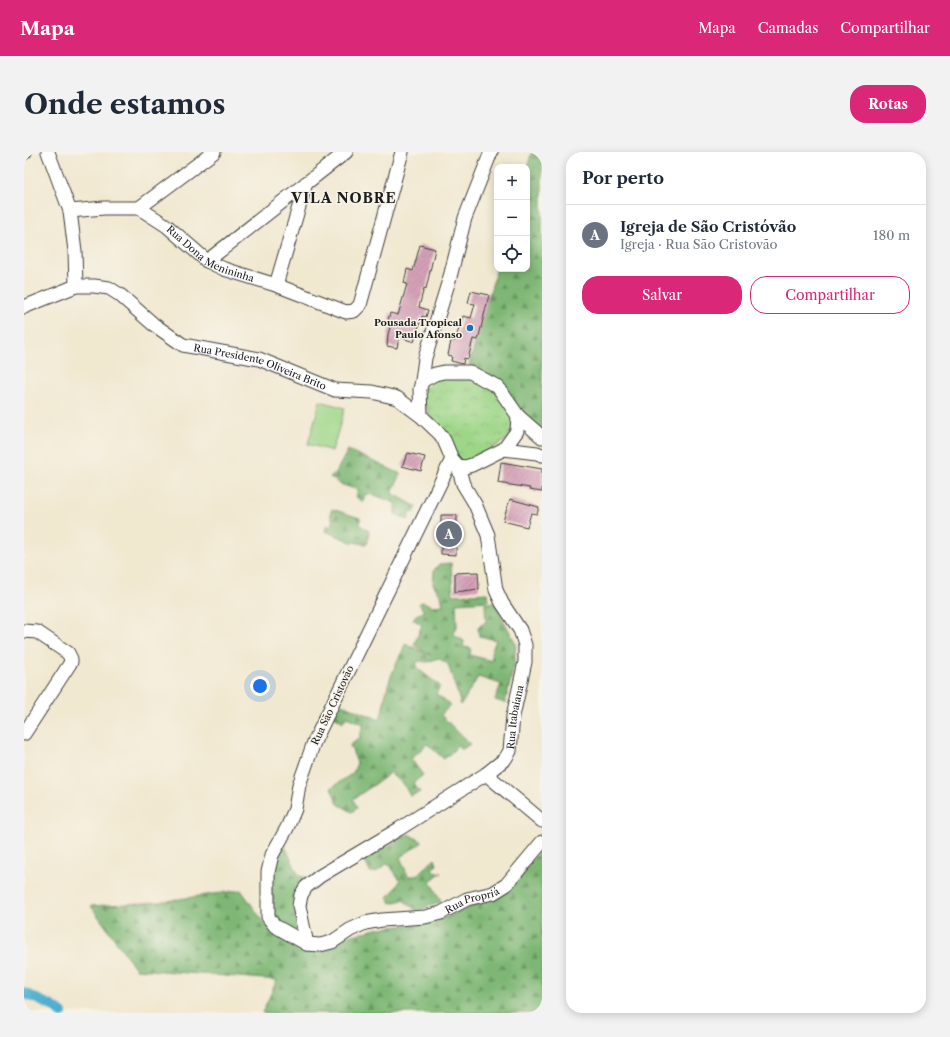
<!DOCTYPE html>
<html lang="pt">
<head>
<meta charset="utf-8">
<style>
  :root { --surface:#fff; --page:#f2f2f3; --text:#1f2937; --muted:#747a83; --line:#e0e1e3; --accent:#db2777 }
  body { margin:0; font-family:"Libre Caslon Text",serif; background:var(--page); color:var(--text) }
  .controls { position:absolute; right:12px; top:12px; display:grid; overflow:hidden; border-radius:8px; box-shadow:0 2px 10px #0003 }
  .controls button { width:36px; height:36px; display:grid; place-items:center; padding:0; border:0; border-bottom:1px solid var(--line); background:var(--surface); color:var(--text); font:20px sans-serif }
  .you { position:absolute; left:236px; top:534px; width:14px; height:14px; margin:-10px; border:3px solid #fff; border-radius:50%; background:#1a73e8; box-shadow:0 0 0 6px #1a73e833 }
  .badge { display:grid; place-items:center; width:26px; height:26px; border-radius:50%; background:var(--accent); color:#fff; font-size:13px; font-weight:700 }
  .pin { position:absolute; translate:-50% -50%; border:2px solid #fff; box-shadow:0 1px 4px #0006 }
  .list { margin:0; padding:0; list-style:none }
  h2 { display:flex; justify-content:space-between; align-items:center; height:52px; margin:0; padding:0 16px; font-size:17px }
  h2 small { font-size:13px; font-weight:400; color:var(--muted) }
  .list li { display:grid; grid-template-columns:26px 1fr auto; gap:12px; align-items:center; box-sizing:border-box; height:60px; padding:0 16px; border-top:1px solid var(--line) }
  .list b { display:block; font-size:15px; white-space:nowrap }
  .list p { margin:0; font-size:13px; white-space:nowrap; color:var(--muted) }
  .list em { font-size:13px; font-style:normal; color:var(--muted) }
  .actions { display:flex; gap:8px; padding:12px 16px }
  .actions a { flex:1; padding:9px 0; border:1px solid var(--accent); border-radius:16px; text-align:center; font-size:14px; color:var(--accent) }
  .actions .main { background:var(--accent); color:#fff }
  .icon { flex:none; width:22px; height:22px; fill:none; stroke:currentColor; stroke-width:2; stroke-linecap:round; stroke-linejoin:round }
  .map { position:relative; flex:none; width:518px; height:861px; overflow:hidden; border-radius:16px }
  header { display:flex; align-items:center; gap:24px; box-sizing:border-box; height:56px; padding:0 20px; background:var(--accent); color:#fff }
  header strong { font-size:19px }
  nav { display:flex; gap:22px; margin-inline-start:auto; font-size:14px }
  .intro { display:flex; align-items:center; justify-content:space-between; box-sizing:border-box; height:96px; padding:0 24px }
  h1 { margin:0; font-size:28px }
  .button { padding:10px 18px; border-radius:16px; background:var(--accent); color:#fff; font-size:14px; font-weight:700 }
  main { display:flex; gap:24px; padding:0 24px }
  aside { flex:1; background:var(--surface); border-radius:16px; box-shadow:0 2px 10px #0003 }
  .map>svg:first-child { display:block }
</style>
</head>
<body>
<header>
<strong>Mapa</strong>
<nav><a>Mapa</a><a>Camadas</a><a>Compartilhar</a></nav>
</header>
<div class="intro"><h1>Onde estamos</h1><a class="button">Rotas</a></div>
<main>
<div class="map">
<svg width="518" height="861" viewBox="0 0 518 861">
  <defs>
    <pattern id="forest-firs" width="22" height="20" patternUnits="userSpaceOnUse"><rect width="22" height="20" fill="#7eb774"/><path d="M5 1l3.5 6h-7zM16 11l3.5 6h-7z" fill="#66945e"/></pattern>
    <pattern id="park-crowns" width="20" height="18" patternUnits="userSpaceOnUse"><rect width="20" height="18" fill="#9ed688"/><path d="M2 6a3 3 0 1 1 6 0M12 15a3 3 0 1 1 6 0" fill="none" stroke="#88b775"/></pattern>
    <pattern id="building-hatch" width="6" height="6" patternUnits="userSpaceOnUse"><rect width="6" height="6" fill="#d4a0b8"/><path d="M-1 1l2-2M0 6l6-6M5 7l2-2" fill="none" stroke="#b5899e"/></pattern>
  </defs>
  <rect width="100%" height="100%" fill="#f7f3e8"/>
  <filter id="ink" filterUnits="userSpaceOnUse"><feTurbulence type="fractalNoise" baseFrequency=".025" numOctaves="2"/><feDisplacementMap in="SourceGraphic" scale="8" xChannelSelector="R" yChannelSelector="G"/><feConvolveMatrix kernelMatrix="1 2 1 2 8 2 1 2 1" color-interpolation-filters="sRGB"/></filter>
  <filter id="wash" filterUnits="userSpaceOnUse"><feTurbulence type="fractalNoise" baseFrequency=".012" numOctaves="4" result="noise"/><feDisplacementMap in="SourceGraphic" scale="16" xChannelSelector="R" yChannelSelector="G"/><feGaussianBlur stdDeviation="0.9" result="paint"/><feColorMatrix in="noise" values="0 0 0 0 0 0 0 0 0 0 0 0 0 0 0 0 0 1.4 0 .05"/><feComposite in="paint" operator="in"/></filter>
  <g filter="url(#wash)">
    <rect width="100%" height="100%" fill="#f1e8d0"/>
    <path fill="url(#forest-firs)" stroke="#4d6a48" d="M 508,0 L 518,3 L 518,278 L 498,259 L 477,231 L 445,213 L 473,116 L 473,117 L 503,117 L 503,16 Z
      M 324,298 L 377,322 L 368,341 L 393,355 L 390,361 L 386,359 L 384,368 L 371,362 L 371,351 L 350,343 L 341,342 L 339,350 L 332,345 L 334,338 L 316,332 L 306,325 L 312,320 Z
      M 308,357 L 336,366 L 336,373 L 345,379 L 343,392 L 327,390 L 301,379 L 303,373 L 308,376 L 309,369 L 306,362 Z
      M 427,411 L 429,443 L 464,441 L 465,449 L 432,451 L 433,475 L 429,482 L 440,489 L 439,495 L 447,496 L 446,503 L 468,509 L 467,501 L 472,488 L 455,484 L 454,475 L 462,470 L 461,452 L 470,450 L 492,492 L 490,514 L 481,551 L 471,548 L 477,532 L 454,525 L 437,553 L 424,512 L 414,506 L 404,510 L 393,509 L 393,516 L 416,534 L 412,542 L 427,553 L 417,563 L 446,592 L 437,598 L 434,594 L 420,607 L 403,592 L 387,607 L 399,623 L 389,631 L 396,640 L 386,644 L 380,633 L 366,620 L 360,626 L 329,647 L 333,656 L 328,660 L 314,652 L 307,636 L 329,621 L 333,611 L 326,593 L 335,587 L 340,572 L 322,565 L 319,570 L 307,562 L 313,550 L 356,568 C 360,554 361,540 366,527 C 370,515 377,504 381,492 L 407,503 L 390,493 L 398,473 L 389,467 L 392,463 L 400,460 L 395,451 L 399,450 L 409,454 L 419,453 L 417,444 L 409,432 L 410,418 L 415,412 Z
      M 384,682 L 399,690 L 376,705 L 384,724 L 393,724 C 398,716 404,714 411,707 L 413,713 L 408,716 L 411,721 L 418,720 L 406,729 L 417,750 L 393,759 L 379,748 L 367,751 L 364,745 L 373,735 L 376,728 L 364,711 L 352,720 L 346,720 L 340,708 Z
      M 259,690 L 275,724 L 285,726 L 282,730 L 278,787 L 247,763 L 247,720 Z
      M 518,697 L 518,861 L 238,861 L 253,828 L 112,817 L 67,754 L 135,750 L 217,738 L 241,772 L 278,797 L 355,776 L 408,771 L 479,741 Z"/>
    <path fill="url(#park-crowns)" stroke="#5d7952" d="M 416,224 L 447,226 L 471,236 L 489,262 L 489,276 L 482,288 L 451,307 L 436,310 L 414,273 L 404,260 L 398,248 L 399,237 Z"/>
    <path fill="#9ed688" stroke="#5d7952" d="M 296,249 L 321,256 L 308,299 L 284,292 Z"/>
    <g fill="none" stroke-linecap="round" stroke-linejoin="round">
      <path stroke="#50aecf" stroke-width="10" d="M 0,841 L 28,854 L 38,861"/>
    </g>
    <g id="blocks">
      <path fill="url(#building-hatch)" d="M 396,93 L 411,97 L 402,137 L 400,136 L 395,155 L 404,158 L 402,165 L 398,164 L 390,190 L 375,185 L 373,196 L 363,194 L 364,182 L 368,169 L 364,168 L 366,161 L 374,163 L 383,132 L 380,131 L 383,117 L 389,119 Z
        M 447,139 L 465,143 L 454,188 L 449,187 L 444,207 L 440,206 L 439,212 L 427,209 L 428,204 L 424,203 L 427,189 L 431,189 L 439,164 L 447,166 L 451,152 L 444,151 Z
        M 384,301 L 401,305 L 397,319 L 378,314 Z
        M 477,310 L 518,317 L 518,340 L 505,338 L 506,336 L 474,331 Z
        M 486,347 L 515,355 L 513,362 L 507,361 L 503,375 L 479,369 Z
        M 417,363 L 433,363 L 432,403 L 417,402 Z
        M 454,420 L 455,437 L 431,440 L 431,421 Z"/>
    </g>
  </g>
  <g filter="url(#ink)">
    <use href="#blocks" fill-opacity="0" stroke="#3c3b37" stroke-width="1"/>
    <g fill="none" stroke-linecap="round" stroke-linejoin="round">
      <g stroke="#3c3b37" stroke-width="15">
        <g id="minor">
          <path d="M 24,0 L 46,59 L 51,99 L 52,134"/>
          <path d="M 0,1 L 1,0"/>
          <path d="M 115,56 L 190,0"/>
          <path id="s1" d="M 46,59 L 80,56 L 115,56 L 143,74 L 183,109 L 200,117 L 252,133 L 322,160 L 330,159 L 336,153 L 378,0"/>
          <path d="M 183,109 L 322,0"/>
          <path d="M 252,133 L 282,31"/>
          <path id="s2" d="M 0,155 L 52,134 L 70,134 L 85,136 L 96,143 L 129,172 L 159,193 L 235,207 L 311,238 L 348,240 L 373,246 L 397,264 L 416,282 L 420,288 L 428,307 L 434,314 L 441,315 L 448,313 L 480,297 L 493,279 L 494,264 L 474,235 L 446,220 L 420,220 L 411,222 L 398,229 L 396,237 L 397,264"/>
          <path d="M 398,229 L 401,206 L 426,125 L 441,66 L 467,0"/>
          <path d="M 494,264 L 518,285"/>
          <path d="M 480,297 L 513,301 L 518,303"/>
          <path id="s3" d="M 428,307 L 290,590 L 275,633 L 271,657 L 263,676 L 248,703 L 244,720 L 244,765 L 251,774 L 283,792 L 296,793 L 308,790 L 326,778 L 341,771 L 358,768 L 401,765 L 417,761 L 443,747 L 469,741 L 482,733 L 518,690"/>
          <path d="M 0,479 L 13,480 L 44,501 L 47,507 L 47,510 L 0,582"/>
          <path d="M 462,622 L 518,669"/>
          <path id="s4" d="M 283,792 L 275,754 L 277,743 L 282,735 L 296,724 L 375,677 L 462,622 L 481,607 L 486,599 L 489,564 L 501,510 L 501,493 L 496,478 L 478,451 L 472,438 L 464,383 L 451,352 L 439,332 L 434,314"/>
        </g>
      </g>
      <use href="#minor" stroke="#fff" stroke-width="13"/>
    </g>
  </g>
  <circle fill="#1f6fb2" stroke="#f7f3e8" stroke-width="1.5" cx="446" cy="176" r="4"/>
  <g text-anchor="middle" stroke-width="3" stroke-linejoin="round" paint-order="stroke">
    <g font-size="10" fill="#1c1c1c" stroke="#f7f3e8">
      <text dy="4" stroke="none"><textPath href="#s1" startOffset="155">Rua Dona Menininha</textPath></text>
      <text dy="4" stroke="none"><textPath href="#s2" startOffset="263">Rua Presidente Oliveira Brito</textPath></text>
      <text transform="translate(308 553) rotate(-65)" y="4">Rua São Cristovão</text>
      <text dy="4" stroke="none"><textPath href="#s4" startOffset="340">Rua Itabaiana</textPath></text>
      <text dy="4" stroke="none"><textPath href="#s3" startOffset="721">Rua Propriá</textPath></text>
    </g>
    <g font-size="10" font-weight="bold" fill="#1c1c1c" stroke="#f7f3e8" text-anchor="end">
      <text x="438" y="174">Pousada Tropical<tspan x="438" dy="12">Paulo Afonso</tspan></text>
    </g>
    <g font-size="14" font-weight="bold" letter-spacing="1" fill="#1c1c1c" stroke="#f7f3e8">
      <text x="320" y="51">VILA NOBRE</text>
    </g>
  </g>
</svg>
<div class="controls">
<button>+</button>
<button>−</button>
<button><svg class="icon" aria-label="locate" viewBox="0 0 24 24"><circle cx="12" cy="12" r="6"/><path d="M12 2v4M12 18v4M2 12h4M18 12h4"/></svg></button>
</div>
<div class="you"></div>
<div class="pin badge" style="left:425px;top:382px;background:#6b7280">A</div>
</div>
<aside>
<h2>Por perto<small></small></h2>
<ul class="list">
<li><span class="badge" style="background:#6b7280">A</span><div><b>Igreja de São Cristóvão</b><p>Igreja · Rua São Cristovão</p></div><em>180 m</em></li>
</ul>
<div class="actions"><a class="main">Salvar</a><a>Compartilhar</a></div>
</aside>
</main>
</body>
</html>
